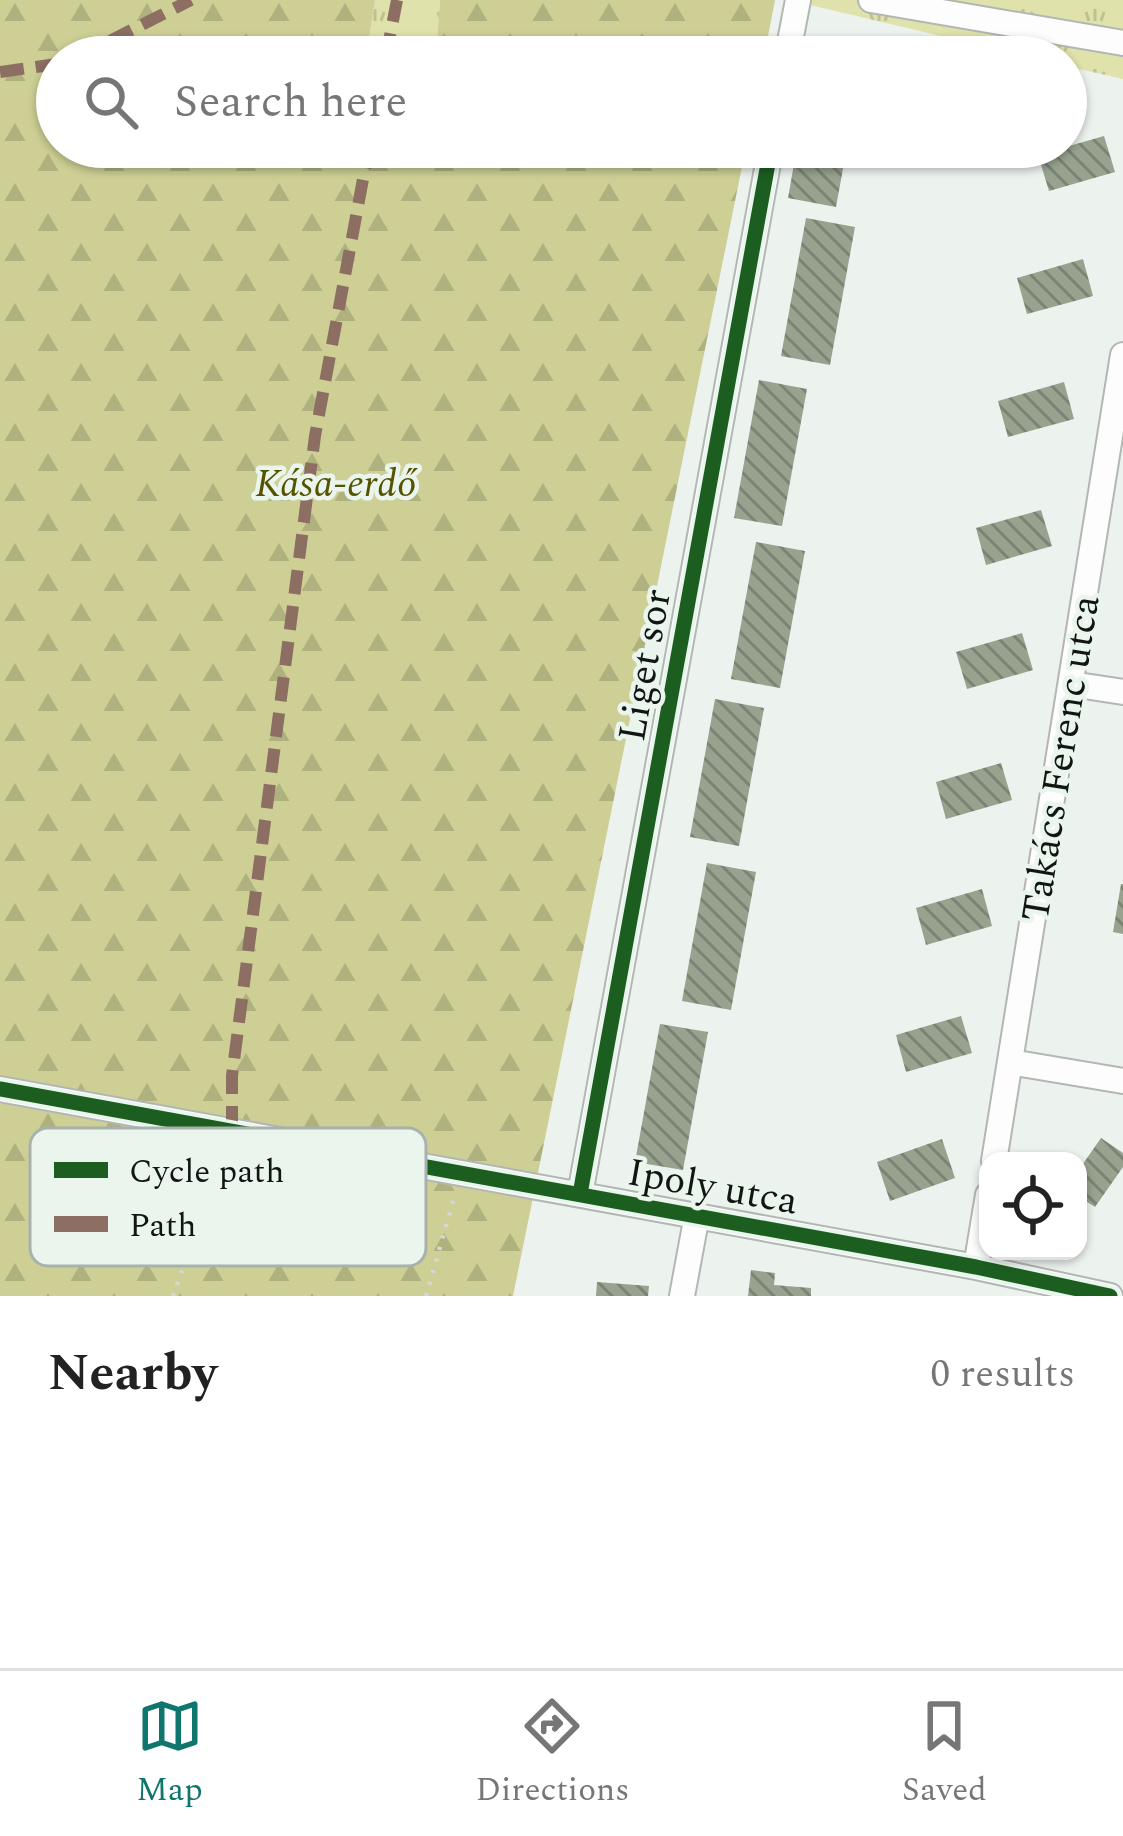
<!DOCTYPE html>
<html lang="en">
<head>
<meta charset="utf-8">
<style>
  :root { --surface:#fff; --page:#f2f2f2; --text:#222; --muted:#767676; --line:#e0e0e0; --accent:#0f766e }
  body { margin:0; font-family:Spectral,serif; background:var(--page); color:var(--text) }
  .controls { position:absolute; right:36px; bottom:36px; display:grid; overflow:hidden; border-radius:24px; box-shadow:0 3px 9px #0004 }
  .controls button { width:108px; height:108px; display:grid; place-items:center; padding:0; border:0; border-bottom:3px solid var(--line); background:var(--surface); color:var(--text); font:60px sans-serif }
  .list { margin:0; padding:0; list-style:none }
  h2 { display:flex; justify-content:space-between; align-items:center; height:156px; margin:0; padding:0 48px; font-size:51px }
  h2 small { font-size:39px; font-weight:400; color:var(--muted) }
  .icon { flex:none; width:66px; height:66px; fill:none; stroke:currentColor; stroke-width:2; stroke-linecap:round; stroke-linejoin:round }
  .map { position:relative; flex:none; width:1123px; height:1296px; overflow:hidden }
  .search { position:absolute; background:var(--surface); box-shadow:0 3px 9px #0004; left:36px; right:36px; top:36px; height:132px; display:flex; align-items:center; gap:30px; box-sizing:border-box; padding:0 42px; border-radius:66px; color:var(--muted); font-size:45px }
  .sheet { height:372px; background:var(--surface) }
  nav { display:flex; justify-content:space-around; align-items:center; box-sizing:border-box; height:168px; border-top:3px solid var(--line); background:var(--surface); font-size:33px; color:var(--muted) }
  nav a { display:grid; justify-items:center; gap:6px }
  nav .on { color:var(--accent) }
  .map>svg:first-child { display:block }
</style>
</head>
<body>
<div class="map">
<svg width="1123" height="1296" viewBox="0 0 1123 1296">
  <defs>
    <pattern id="grass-tufts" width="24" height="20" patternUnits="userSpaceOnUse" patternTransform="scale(3)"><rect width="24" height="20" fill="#dfe2aa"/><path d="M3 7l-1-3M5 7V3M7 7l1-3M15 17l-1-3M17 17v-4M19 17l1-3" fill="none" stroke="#bec191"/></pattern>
    <pattern id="forest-firs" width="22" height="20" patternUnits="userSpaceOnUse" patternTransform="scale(3)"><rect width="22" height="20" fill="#cdcf94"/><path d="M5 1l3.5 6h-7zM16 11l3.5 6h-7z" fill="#afb17f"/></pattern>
    <pattern id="building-back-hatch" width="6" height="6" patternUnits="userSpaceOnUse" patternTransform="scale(3)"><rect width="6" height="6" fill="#97a28f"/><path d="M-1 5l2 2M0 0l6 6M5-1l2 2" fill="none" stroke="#7a8374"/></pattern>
  </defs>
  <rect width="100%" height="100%" fill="#ecf2ee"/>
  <path fill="url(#grass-tufts)" d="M 375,0 L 440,0 L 436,57 L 366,57 Z
    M 789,0 L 1123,0 L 1123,79 L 1066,66 L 1066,57 L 1030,57 Z"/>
  <path fill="url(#forest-firs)" d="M 0,0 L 375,0 L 366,57 L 57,57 L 57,147 L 746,147 L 513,1296 L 0,1296 Z
    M 440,0 L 775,0 L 764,57 L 436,57 Z"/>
  <path fill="url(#building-back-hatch)" d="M 1104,136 L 1115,172 L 1049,191 L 1038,155 Z
    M 797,147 L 847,147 L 836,207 L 788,198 Z
    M 806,218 L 855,227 L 830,365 L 781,356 Z
    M 1083,259 L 1093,296 L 1027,314 L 1017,278 Z
    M 759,380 L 807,389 L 782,526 L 734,518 Z
    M 1064,382 L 1074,419 L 1008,437 L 998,401 Z
    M 1041,510 L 1052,546 L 986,565 L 976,528 Z
    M 756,542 L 805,551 L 780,688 L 731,679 Z
    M 1022,633 L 1033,670 L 967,689 L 956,652 Z
    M 715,699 L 764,708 L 739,846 L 690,837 Z
    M 1001,763 L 1012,800 L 946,819 L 936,782 Z
    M 707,863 L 756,872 L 731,1010 L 682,1001 Z
    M 1121,884 L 1123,884 L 1123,934 L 1113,932 Z
    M 982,889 L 992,926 L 926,945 L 916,908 Z
    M 961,1016 L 972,1053 L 906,1072 L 896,1035 Z
    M 660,1024 L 708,1032 L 683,1170 L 635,1162 Z
    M 1101,1138 L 1123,1153 L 1123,1167 L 1095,1207 L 1078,1196 L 1078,1171 Z
    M 942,1139 L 955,1178 L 890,1201 L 877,1162 Z
    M 751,1270 L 775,1273 L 774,1285 L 811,1288 L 811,1296 L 748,1296 Z
    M 597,1282 L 649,1286 L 648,1296 L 596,1296 Z"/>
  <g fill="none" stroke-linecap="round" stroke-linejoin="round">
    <g stroke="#b3b7b4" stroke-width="28">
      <path id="street" d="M 871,0 L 1123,43
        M 787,57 L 798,0
        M 1071,684 L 1123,692
        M 1010,1062 L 1123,1081
        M 0,1089 L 976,1267 L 1110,1296
        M 994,1161 L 1123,355
        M 580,1194 L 771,147
        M 976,1267 L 988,1195
        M 682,1296 L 697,1215"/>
    </g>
    <path stroke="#d6d8d6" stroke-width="4.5" stroke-dasharray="3 9" stroke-linecap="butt" d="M 173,1296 L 223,1154
      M 426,1296 L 454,1198"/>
    <use href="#street" stroke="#fcfdfc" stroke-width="24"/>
    <path stroke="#8d6e63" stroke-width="12" stroke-dasharray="24 12" stroke-linecap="butt" d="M 78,57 L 191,0
      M 386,57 L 397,0
      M 0,72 L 57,64
      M 232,1130 L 232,1076 L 315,436 L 369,147"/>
    <g stroke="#e9f5ed" stroke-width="22">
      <path id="cycleway" d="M 0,1089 L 976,1267 L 1110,1296
        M 580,1194 L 771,147"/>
    </g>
    <use href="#cycleway" stroke="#1b5e20" stroke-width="15"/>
  </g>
  <g text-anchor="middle" stroke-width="9" stroke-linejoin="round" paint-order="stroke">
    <g font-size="39" font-style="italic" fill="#555300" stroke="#e9f5ed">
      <text x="336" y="496">Kása-erdő</text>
    </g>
    <g font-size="39" fill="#121613" stroke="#e9f5ed">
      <text transform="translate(643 665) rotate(-80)" y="14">Liget sor</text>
      <text transform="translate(1059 758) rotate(-81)" y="14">Takács Ferenc utca</text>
      <text transform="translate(713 1185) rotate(10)" y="14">Ipoly utca</text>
    </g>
  </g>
  <rect x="30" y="1128" width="396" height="138" rx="18" fill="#e9f5ed" stroke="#a8b2ac" stroke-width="3"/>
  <rect x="54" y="1162" width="54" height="16" fill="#1b5e20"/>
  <rect x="54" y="1216" width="54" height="16" fill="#8d6e63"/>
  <g font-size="33" fill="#121613">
    <text x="129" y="1182">Cycle path</text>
    <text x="129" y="1236">Path</text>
  </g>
</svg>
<div class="controls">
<button><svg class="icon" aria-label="locate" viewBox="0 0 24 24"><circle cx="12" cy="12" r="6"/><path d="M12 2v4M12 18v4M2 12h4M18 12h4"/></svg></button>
</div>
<div class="search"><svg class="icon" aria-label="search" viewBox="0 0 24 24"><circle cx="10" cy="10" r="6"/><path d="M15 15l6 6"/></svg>Search here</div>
</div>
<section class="sheet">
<h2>Nearby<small>0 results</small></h2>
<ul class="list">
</ul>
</section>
<nav>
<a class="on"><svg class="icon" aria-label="map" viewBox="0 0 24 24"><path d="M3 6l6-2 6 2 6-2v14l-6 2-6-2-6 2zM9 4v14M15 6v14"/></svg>Map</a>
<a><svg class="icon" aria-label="directions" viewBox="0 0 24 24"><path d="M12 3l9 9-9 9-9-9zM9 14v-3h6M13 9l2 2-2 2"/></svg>Directions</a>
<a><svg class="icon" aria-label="saved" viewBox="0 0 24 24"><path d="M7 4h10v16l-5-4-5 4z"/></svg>Saved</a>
</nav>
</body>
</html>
